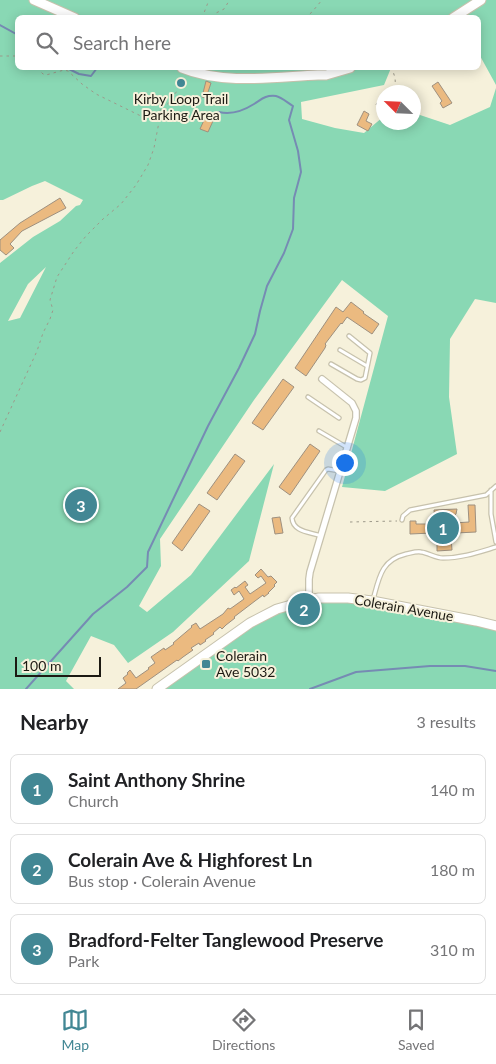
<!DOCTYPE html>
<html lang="en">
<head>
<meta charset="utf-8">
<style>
  :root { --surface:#fff; --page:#f2f2f2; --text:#202124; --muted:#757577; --line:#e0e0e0; --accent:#428794 }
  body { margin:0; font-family:Lato,sans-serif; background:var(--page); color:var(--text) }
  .compass { position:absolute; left:376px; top:85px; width:45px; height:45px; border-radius:50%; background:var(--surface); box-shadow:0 2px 12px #0003; rotate:294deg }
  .scale { position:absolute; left:15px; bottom:12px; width:86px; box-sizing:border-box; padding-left:5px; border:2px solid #1c1a13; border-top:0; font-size:14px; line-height:18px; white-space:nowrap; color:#1c1a13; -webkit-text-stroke:4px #f6f1db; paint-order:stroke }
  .you { position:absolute; left:344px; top:462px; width:18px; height:18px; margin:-12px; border:4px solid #fff; border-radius:50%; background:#1a73e8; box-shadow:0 0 0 8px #1a73e833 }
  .badge { display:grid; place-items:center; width:32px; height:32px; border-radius:50%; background:var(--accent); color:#fff; font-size:16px; font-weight:700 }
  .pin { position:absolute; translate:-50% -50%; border:2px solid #fff; box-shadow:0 1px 5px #0006 }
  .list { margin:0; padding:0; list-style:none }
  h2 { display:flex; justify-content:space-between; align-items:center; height:65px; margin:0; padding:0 20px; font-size:21px }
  h2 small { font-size:16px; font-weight:400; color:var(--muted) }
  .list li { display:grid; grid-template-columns:32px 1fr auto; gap:15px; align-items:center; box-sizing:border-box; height:70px; margin:0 10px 10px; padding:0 10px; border:1px solid var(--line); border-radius:8px }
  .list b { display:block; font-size:19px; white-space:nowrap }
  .list p { margin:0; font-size:16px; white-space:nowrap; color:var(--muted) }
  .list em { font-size:16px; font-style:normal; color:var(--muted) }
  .icon { flex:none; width:28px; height:28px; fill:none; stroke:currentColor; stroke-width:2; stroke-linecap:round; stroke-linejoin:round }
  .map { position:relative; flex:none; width:496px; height:689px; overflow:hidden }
  .search { position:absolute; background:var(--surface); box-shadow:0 2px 12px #0003; left:15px; right:15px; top:15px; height:55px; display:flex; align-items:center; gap:12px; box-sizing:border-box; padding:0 18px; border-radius:8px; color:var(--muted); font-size:19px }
  .sheet { height:305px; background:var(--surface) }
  nav { display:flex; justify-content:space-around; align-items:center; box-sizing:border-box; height:70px; border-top:1px solid var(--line); background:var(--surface); font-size:14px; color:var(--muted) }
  nav a { display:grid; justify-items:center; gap:2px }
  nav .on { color:var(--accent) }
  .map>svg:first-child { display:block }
</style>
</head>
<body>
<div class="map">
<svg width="496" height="689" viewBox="0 0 496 689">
  <rect width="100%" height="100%" fill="#f6f1db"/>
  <path fill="#89d8b4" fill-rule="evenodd" d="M 0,0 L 496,0 L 496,85 L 479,54 L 478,18 L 18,18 L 18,68 L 391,68 L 384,85 L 301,102 L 302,119 L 335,128 L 364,133 L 383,117 L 384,122 L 414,122 L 414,111 L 420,115 L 450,125 L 490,107 L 496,88 L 496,303 L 475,299 L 450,339 L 449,397 L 457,454 L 385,491 L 342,487 L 388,316 L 342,280 L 254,400 L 160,539 L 161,566 L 139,606 L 147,612 L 191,575 L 274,464 L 249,561 L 173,632 L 128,663 L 114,645 L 91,636 L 66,681 L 74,689 L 0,689 L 0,263 L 33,237 L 60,221 L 76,206 L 80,205 L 83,200 L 45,181 L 32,186 L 3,200 L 0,200 ZM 46,267 L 20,318 L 8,321 L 28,284 Z
    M 331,598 L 496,626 L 496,689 L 157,689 L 262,616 Z"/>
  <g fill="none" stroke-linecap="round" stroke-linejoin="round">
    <path stroke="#768bb3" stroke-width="2" d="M 0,25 L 18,35
      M 67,68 L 79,74 L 91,76 L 97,68
      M 26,689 L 93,614 L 127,587 L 147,567 L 148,552 L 208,426 L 239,368 L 255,334 L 260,311 L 267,286 L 284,253 L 293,229 L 294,198 L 301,172 L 298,151 L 289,120 L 293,106 C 288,103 281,97 276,96 C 265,95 262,99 254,104 C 243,111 232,115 219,112
      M 310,689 L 356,672 L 430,666 L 465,666 L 496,671"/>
  </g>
  <path fill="#ebba80" stroke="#9e907f" d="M 206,81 L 211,83 L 206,98 L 202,97 Z
    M 438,82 L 452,103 L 443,108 L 440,103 L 442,101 L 432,86 Z
    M 364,111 L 369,114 L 366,121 L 372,124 L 368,131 L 357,125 Z
    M 205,118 L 213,121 L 208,132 L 200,129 Z
    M 60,198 L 66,208 L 22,231 L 10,244 L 14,248 L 6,255 L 0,250 L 0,240 L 20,223 Z
    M 351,302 L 364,312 L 363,313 L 379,324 L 372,334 L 347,317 L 342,324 L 341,323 L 325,344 L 326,345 L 325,348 L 306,376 L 295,368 L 336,307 L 343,312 Z
    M 283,379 L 294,387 L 263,430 L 252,423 Z
    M 310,444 L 320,451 L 290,495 L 279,487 Z
    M 235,454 L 245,461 L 217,500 L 207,493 Z
    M 199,504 L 210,511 L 182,551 L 172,543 Z
    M 468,505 L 475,505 L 476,532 L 456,533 L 456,537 L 451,537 L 452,550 L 437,551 L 437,536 L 432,537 L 432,533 L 410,534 L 410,521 L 416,521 L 416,524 L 435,524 L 434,510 L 457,509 L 456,514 L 455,515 L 454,523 L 469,522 Z
    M 280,517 L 283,533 L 275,534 L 272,518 Z
    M 261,569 L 268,577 L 271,576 L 277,582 L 274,585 L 275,586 L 268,593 L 269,593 L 264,597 L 263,595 L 255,601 L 234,617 L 235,618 L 226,625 L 222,629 L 220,627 L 213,633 L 214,634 L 205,640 L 206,641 L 200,645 L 199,643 L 191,648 L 193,650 L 183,657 L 178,661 L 177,660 L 136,689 L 118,689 L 126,683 L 123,678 L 128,674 L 127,673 L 130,670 L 136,678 L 149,669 L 148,668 L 155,663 L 151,657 L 164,648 L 165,650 L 174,644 L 173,643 L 192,627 L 191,626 L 196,623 L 200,629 L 223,614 L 228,608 L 230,609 L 244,599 L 239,591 L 234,595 L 231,590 L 235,587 L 236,588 L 245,581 L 248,585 L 245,587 L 250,594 L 266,583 L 261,576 L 258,578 L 255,575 Z"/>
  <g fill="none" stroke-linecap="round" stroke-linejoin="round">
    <g stroke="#c7c2ad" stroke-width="5.5">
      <path id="lane" d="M 340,350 L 367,366
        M 331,364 L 357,379 L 361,380 L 365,378 L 370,353 L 349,336
        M 308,397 L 339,418
        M 319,431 L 348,448
        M 491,490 L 491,514 L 496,542
        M 402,520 L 403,516 L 410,510 L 486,495 L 496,486
        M 321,536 C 310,532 293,532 292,518 L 326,470 L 328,469 L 340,471
        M 373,600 C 379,578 381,560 406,554 C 411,553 417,551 421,552 C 429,553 435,558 443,558 C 462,558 479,552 496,547"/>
    </g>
    <g stroke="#c7c2ad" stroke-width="8">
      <path id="street" d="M 309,600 L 309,579 L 310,572 L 356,418 L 356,411 L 352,403 L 322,379"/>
    </g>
    <g stroke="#c7c2ad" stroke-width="11">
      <path id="secondary" d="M 34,0 L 75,18
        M 453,18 L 481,0
        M 182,68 C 224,85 274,77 318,75 L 326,75 L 350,68"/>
    </g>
    <g stroke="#c7c2ad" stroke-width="11">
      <path id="primary" d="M 157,689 L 250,623 L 277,609 L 309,600 L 319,598 L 348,598 L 372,601 L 476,621 L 496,626"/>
    </g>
    <path stroke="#9d998a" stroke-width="1" stroke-dasharray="2.5 4" stroke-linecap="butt" d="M 202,18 L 209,0
      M 213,18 L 216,13 L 224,9 L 229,1 L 228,0
      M 305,18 L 312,12 L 322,0
      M 0,56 L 18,56
      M 37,68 L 43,74 L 46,75 L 64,70 L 68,71 L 82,84 L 96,94 L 147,119 L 160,110 L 164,109
      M 388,92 C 399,86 395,78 392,68
      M 376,105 L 379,98 L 384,95
      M 0,432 L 37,351 L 43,333 L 50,319 L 53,310 L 50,300 L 57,277 L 74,251 L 86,236 L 103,219 L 121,204 L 136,185 L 148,165 L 154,148 L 159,122 L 167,105 L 177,91
      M 350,522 L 397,521"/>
    <use href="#lane" stroke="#fff" stroke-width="3"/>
    <use href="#street" stroke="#fff" stroke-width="5.5"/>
    <use href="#secondary" stroke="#fff" stroke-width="9"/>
    <use href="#primary" stroke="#fff" stroke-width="9"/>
  </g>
  <g fill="#428794" stroke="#f6f1db" stroke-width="2">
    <circle cx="181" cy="83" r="5"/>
    <rect x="201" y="659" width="10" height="10" rx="2.5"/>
  </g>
  <g text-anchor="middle" stroke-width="4" stroke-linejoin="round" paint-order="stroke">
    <g font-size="14" fill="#1c1a13" stroke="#f6f1db">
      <text x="181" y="104">Kirby Loop Trail<tspan x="181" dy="16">Parking Area</tspan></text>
      <text x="216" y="661" text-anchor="start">Colerain<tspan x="216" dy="16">Ave 5032</tspan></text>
    </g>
    <g font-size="14" fill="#1c1a13" stroke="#f6f1db">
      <text transform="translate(404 608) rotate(10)" y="5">Colerain Avenue</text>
    </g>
  </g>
</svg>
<svg class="compass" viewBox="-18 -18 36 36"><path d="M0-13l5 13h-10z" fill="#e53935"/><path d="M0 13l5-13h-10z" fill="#757577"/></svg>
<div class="scale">100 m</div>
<div class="you"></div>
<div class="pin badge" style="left:443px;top:528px">1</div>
<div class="pin badge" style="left:304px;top:609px">2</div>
<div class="pin badge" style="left:81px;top:505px">3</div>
<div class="search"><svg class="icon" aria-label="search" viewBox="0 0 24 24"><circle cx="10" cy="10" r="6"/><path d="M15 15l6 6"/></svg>Search here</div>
</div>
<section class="sheet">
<h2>Nearby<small>3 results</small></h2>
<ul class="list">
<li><span class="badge">1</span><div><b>Saint Anthony Shrine</b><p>Church</p></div><em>140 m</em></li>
<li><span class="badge">2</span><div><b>Colerain Ave &amp; Highforest Ln</b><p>Bus stop · Colerain Avenue</p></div><em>180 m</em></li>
<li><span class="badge">3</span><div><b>Bradford-Felter Tanglewood Preserve</b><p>Park</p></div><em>310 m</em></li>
</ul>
</section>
<nav>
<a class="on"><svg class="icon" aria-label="map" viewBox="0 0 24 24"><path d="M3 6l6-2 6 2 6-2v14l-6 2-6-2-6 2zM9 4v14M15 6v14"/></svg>Map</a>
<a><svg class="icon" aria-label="directions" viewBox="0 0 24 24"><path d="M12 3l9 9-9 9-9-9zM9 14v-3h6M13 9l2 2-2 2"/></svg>Directions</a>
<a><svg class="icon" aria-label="saved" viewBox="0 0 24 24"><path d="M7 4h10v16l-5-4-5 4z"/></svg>Saved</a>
</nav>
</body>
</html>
